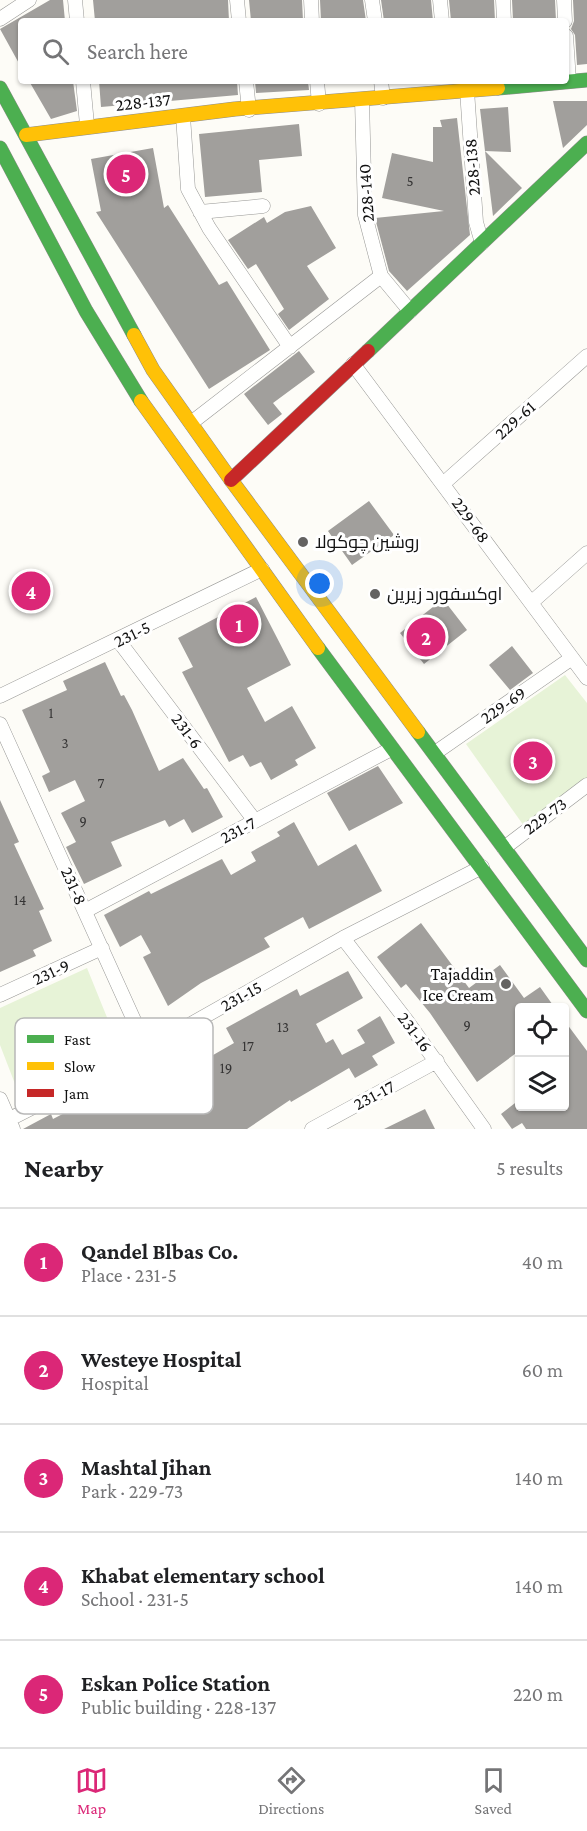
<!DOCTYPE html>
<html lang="en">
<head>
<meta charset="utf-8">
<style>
  :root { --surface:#fff; --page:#f2f2f2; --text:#202124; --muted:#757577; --line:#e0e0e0; --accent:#db2777 }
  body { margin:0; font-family:"Crimson Pro",Cairo,serif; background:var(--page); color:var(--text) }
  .controls { position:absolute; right:18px; bottom:18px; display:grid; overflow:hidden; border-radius:6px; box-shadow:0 2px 4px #0004 }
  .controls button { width:54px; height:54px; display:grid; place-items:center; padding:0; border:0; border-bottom:2px solid var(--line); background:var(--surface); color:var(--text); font:30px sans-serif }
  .you { position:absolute; left:320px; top:584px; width:21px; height:21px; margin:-15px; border:4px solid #fff; border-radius:50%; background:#1a73e8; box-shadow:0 0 0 9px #1a73e833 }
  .badge { display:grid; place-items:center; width:39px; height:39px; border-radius:50%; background:var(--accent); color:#fff; font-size:20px; font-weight:700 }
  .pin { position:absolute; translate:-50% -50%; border:3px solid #fff; box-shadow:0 2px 6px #0006 }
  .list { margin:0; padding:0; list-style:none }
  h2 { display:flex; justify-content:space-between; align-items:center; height:78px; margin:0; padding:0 24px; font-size:26px }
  h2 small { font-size:20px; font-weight:400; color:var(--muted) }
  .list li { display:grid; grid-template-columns:39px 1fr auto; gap:18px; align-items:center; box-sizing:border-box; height:108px; padding:0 24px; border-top:2px solid var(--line) }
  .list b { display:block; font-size:22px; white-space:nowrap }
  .list p { margin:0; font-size:20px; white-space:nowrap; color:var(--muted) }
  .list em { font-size:20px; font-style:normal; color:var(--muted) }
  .icon { flex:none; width:33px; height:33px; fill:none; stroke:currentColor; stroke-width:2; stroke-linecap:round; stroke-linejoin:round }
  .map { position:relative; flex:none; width:587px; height:1129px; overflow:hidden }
  .search { position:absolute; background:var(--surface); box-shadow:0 2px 4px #0004; left:18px; right:18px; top:18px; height:66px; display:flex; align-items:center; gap:15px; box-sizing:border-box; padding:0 21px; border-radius:6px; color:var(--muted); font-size:22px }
  .sheet { height:618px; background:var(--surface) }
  nav { display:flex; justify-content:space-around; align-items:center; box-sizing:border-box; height:84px; border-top:2px solid var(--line); background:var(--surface); font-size:16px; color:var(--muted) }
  nav a { display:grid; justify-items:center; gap:3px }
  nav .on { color:var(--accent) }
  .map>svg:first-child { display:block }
</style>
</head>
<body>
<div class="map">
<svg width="587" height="1129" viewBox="0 0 587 1129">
  <rect width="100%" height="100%" fill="#fdfcf7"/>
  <path fill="#e7f3d7" d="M 565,675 L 587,703 L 587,778 L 524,826 L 466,744 Z
    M 87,968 L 119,1047 L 22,1102 L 0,1045 L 0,1008 Z"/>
  <path fill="#a19f9c" d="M 50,0 L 63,0 L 65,21 L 21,21 L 21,67 L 0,29 Z
    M 93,0 L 228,0 L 229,21 L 95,21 Z
    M 249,0 L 302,0 L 303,21 L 251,21 Z
    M 320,0 L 363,0 L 366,21 L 321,21 Z
    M 381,0 L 431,0 L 433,21 L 384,21 Z
    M 449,0 L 494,0 L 495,21 L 451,21 Z
    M 512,0 L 555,0 L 556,21 L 513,21 Z
    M 573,0 L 587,0 L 587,64 L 577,65 L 575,35 L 571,29 L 574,21 Z
    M 29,81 L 73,81 L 77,111 L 51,119 Z
    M 99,81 L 237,81 L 238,95 L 101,107 Z
    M 255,81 L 308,81 L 309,90 L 256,93 Z
    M 553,101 L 587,101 L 587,125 L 563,148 Z
    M 508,107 L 511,152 L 485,151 L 480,109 Z
    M 457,118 L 470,235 L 407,291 L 389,271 L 375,218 L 444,211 L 382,198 L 392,153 L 433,162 L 433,127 L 442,127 L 440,120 Z
    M 299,124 L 302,156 L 259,160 L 262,192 L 205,197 L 199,134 Z
    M 153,148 L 164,208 L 168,205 L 219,285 L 227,281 L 270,350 L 209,389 L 96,212 L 101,211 L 91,159 Z
    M 485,151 L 522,188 L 493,216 Z
    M 311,206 L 336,248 L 307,266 L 329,299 L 289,330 L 278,314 L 284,309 L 256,264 L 248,269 L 228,240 L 264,217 L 267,223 L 285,212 Z
    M 299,351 L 315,372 L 273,403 L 282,414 L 268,425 L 244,394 Z
    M 369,501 L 394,535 L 352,565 L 328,531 Z
    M 256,597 L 291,665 L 247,688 L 265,722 L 292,706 L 316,748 L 295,760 L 298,765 L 271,780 L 261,762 L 250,767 L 243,755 L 229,762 L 182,672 L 193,667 L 178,638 Z
    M 443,599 L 467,630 L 424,664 L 400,633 Z
    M 512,646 L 533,673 L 510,690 L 489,665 Z
    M 105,662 L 121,696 L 124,695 L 132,710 L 159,771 L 183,758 L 204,789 L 207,788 L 223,817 L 192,833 L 184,819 L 169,827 L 165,820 L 111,842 L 122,866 L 84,884 L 66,847 L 76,842 L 61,813 L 85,801 L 75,780 L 49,792 L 42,776 L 50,772 L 22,710 L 67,690 L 63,681 Z
    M 378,766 L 403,803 L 349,831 L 327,793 Z
    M 0,800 L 19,842 L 14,844 L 44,909 L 39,911 L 52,941 L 33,950 L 36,956 L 0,972 Z
    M 294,822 L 318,866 L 356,844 L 382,891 L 309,929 L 303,917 L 264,938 L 270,947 L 201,983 L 168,1006 L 143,957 L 151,953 L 141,935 L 120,947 L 104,915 L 149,891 L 151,894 L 222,859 L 231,875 L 256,861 L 251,852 L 280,836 L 277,832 Z
    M 421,923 L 469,988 L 500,965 L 524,998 L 540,987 L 555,1008 L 519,1008 L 519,1051 L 477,1082 L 430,1013 L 406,984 L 401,988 L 377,957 Z
    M 348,971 L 363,998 L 316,1024 L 326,1043 L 333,1039 L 342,1055 L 365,1043 L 357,1030 L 380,1016 L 395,1043 L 372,1056 L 378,1065 L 355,1078 L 349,1068 L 291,1102 L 290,1100 L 247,1129 L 23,1129 L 51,1114 L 53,1119 L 103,1093 L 111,1108 L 129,1098 L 132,1103 L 165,1086 L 152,1063 L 190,1042 L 201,1062 L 234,1043 L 226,1028 L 297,989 L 300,996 Z
    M 564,1020 L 587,1051 L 587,1129 L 526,1129 L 522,1123 L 512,1129 L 501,1114 L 519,1100 L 519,1107 L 564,1107 Z
    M 425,1109 L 435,1129 L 384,1129 Z"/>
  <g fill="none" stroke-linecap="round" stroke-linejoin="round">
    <g stroke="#979795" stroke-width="15">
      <path id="street" d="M 75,0 L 77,21
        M 237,0 L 239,21
        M 311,0 L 312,21
        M 372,0 L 375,21
        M 440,0 L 442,21
        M 503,0 L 504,21
        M 564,0 L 565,21
        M 0,19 L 29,0
        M 566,36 L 569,81
        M 83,81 L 87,125
        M 246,81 L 249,110
        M 317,81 L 319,104
        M 381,81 L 383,98
        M 467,90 L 476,222 L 482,243
        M 362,100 L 365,215 L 381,276 L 410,311
        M 183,116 L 188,189 L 209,228 L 290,347
        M 200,212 L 263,206
        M 353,364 L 587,678
        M 191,423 L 381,276
        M 444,483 L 587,356
        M 532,602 L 587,553
        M 118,640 L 255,821
        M 0,696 L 262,569
        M 0,724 L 147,1049
        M 435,753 L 572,658
        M 504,848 L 587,785
        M 85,911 L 391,749
        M 343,938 L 407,1021 L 484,1129
        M 0,995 L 102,948
        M 0,1099 L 13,1129
        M 0,1124 L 147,1049 L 343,938 L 482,867
        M 312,1129 L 437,1061"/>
    </g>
    <g stroke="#8e8d8b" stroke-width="15">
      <path id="fast" d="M 0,88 L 134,335
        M 498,88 L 587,80
        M 0,148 L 86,311 L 141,401
        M 368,351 L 587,143
        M 318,648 L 587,1011
        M 418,732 L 587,960"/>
    </g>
    <g stroke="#8e8d8b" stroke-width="15">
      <path id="slow" d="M 26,135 L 235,109 L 498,88
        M 134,335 L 153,370 L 231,480 L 418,732
        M 141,401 L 318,648"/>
    </g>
    <g stroke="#8e8d8b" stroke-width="15">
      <path id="jam" d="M 231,480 L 368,351"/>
    </g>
    <use href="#street" stroke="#fffffe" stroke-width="14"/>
    <use href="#fast" stroke="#4caf50" stroke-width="14"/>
    <use href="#slow" stroke="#ffc107" stroke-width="14"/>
    <use href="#jam" stroke="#c62828" stroke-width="14"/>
  </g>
  <g fill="#646362" stroke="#fff" stroke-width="2">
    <circle cx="303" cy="542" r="6"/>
    <circle cx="375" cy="594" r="6"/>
    <circle cx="506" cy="984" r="6"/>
  </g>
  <g text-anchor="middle" stroke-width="6" stroke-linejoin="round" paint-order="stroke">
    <g font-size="15" fill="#353434">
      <text x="410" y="186">5</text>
      <text x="51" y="718">1</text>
      <text x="65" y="748">3</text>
      <text x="101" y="788">7</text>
      <text x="83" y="826">9</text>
      <text x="20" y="905">14</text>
      <text x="467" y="1030">9</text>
      <text x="283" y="1032">13</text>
      <text x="248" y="1051">17</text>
      <text x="226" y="1073">19</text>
    </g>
    <g font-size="18" fill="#111" stroke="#fff">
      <text transform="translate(143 102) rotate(-6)" y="6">228-137</text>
      <text transform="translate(472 167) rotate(-94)" y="6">228-138</text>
      <text transform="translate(366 193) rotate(-94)" y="6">228-140</text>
      <text transform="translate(515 420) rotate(-42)" y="6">229-61</text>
      <text transform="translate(471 520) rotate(54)" y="6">229-68</text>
      <text transform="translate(132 634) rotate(-26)" y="6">231-5</text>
      <text transform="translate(503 705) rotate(-35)" y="6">229-69</text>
      <text transform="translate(187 731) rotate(53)" y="6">231-6</text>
      <text transform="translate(545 816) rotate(-37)" y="6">229-73</text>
      <text transform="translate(238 830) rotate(-28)" y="6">231-7</text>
      <text transform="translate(74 886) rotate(66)" y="6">231-8</text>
      <text transform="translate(51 972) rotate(-25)" y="6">231-9</text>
      <text transform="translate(241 996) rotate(-29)" y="6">231-15</text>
      <text transform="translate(415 1032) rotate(53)" y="6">231-16</text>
      <text transform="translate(374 1095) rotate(-28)" y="6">231-17</text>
    </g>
    <g font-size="18" fill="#111" stroke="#fff" text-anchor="start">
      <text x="315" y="548">روشين چوكولا</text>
      <text x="387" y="600">اوكسفورد زيرين</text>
      <text x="494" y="980" text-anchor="end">Tajaddin<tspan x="494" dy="21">Ice Cream</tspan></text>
    </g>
  </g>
  <rect x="15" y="1018" width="198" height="96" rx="9" fill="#fff" stroke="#b8b8b8" stroke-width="1.5"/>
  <rect x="27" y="1035" width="27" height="8" fill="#4caf50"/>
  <rect x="27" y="1062" width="27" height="8" fill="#ffc107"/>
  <rect x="27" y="1089" width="27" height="8" fill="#c62828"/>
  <g font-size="16" fill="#111">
    <text x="64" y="1045">Fast</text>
    <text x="64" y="1072">Slow</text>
    <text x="64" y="1099">Jam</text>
  </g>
</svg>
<div class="controls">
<button><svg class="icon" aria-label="locate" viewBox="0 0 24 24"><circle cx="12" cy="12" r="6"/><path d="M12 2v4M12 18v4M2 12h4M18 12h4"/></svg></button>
<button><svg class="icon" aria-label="layers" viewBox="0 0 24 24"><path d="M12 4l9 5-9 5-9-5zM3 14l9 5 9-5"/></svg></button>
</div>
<div class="you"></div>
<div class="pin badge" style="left:239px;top:624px">1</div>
<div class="pin badge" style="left:426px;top:637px">2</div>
<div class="pin badge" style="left:533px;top:761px">3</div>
<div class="pin badge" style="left:31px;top:591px">4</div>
<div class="pin badge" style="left:126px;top:174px">5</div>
<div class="search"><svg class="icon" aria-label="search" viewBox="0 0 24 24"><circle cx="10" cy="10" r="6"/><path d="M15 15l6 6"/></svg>Search here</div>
</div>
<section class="sheet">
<h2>Nearby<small>5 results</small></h2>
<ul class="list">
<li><span class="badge">1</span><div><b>Qandel Blbas Co.</b><p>Place · 231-5</p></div><em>40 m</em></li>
<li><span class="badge">2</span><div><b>Westeye Hospital</b><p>Hospital</p></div><em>60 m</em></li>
<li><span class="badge">3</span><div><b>Mashtal Jihan</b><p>Park · 229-73</p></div><em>140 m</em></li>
<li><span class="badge">4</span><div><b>Khabat elementary school</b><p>School · 231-5</p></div><em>140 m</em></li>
<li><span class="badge">5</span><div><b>Eskan Police Station</b><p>Public building · 228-137</p></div><em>220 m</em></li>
</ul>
</section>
<nav>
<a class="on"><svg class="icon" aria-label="map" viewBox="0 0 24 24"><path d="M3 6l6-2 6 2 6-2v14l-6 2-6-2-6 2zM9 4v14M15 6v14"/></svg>Map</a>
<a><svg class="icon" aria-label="directions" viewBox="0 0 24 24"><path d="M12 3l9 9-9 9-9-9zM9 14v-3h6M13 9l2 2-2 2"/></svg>Directions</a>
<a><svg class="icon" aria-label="saved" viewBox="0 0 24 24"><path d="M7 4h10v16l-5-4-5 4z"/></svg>Saved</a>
</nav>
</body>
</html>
